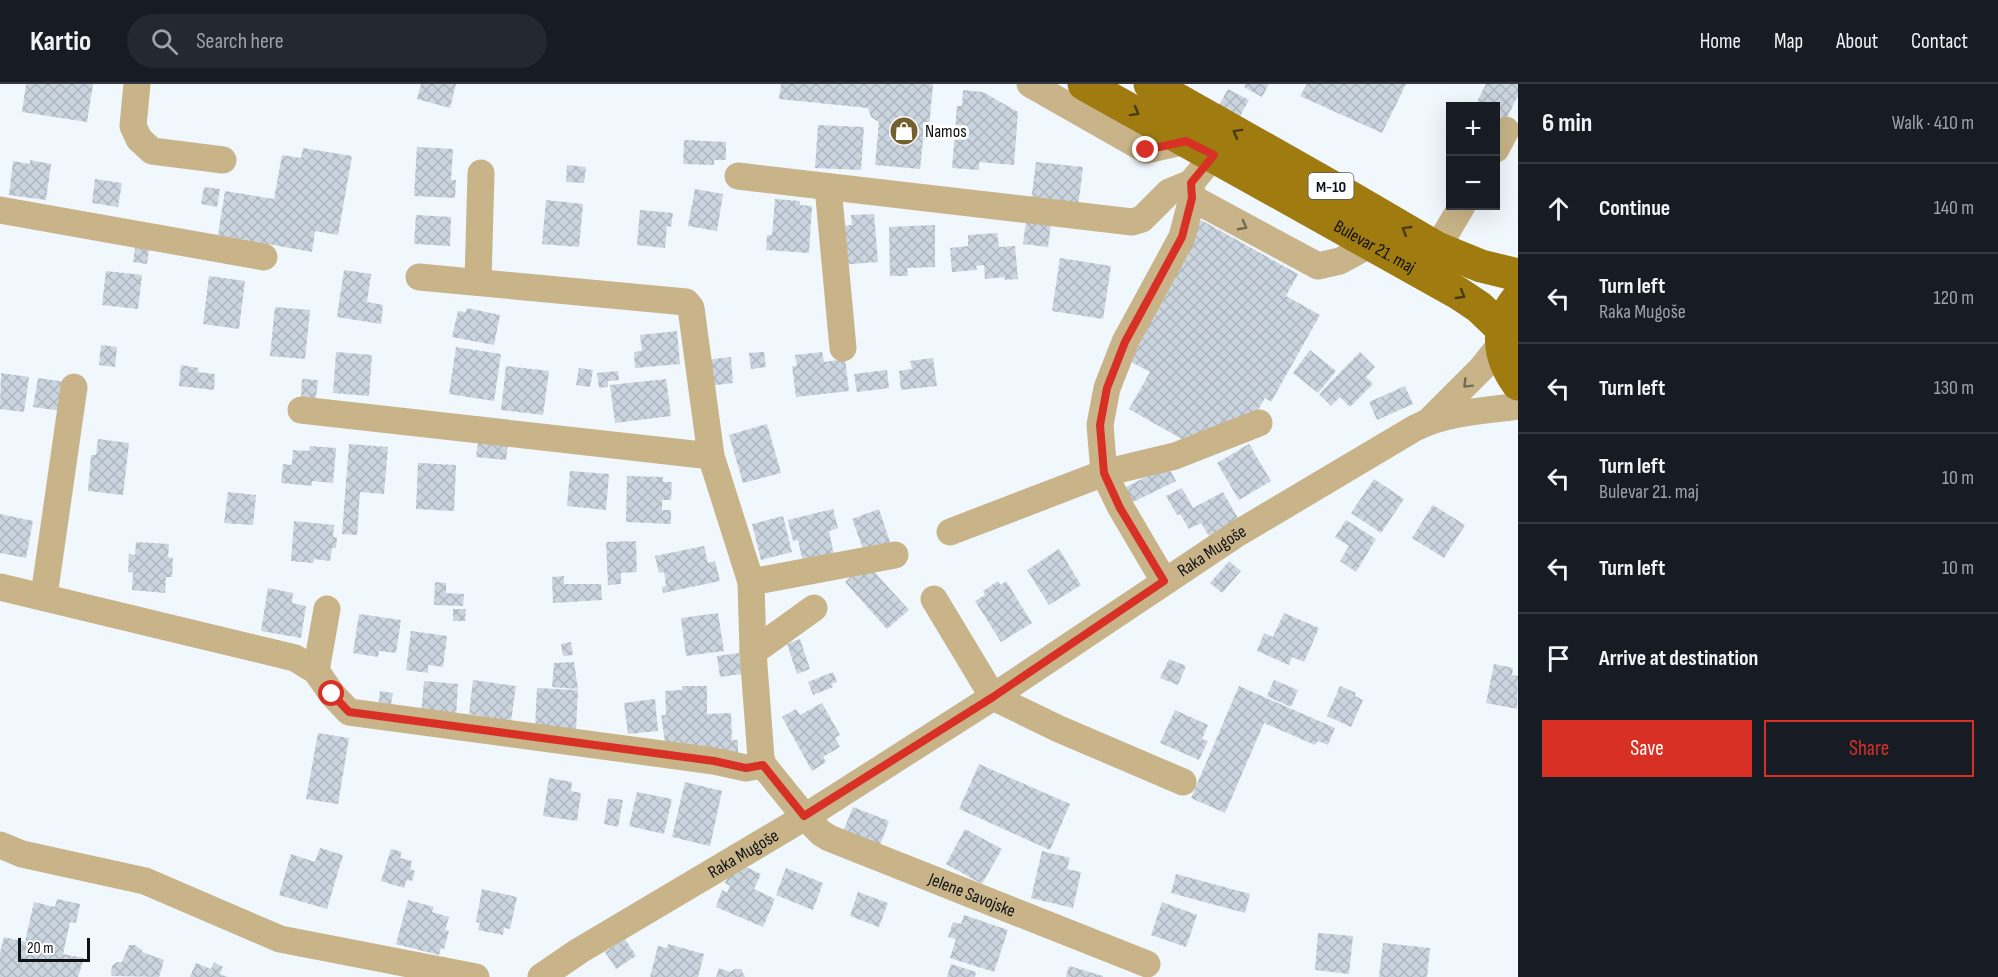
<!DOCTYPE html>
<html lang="en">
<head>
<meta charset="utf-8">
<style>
  :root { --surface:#171b24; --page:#242831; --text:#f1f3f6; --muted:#9ea1a6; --line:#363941; --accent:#d93025 }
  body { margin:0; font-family:"Sofia Sans Condensed",sans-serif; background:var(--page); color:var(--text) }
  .controls { position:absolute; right:18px; top:18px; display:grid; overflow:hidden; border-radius:0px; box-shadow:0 6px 24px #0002 }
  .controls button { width:54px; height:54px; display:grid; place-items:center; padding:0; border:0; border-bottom:2px solid var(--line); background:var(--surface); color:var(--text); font:30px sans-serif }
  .scale { position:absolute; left:18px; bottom:15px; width:72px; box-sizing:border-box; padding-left:6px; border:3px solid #0e1115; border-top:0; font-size:16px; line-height:21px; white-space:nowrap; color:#0e1115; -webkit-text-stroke:4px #fff; paint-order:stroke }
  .stop { position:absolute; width:18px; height:18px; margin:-14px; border:4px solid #d93025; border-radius:50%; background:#fff }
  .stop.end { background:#d93025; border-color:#fff; box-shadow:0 2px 6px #0008 }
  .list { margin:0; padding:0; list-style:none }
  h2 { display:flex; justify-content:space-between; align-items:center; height:78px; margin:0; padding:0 24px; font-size:26px }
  h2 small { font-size:20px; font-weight:400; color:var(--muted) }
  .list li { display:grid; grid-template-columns:39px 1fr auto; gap:18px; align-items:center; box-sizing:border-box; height:90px; padding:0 24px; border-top:2px solid var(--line) }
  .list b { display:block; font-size:22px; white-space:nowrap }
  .list p { margin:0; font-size:20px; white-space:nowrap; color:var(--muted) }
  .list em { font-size:20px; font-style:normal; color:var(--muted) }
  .actions { display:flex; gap:12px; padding:18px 24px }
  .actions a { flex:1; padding:14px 0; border:2px solid var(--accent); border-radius:0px; text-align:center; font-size:21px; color:var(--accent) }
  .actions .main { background:var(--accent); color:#fff }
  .icon { flex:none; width:33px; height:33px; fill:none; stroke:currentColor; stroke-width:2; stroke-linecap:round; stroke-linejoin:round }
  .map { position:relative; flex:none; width:1518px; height:893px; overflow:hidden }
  header { display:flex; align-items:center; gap:36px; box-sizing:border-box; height:84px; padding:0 30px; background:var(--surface); border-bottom:2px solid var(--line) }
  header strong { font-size:28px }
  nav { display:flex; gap:33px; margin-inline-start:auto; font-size:21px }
  .search { width:420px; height:54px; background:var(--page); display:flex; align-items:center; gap:15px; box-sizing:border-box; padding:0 21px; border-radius:33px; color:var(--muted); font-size:22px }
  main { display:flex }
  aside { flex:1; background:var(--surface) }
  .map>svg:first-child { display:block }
</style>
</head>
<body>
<header>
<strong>Kartio</strong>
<div class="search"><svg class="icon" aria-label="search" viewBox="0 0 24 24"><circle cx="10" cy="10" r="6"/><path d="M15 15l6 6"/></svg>Search here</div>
<nav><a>Home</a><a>Map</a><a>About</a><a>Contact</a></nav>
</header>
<main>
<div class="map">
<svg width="1518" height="893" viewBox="0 0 1518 893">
  <defs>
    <pattern id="building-cross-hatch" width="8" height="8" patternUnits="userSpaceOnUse" patternTransform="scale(1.5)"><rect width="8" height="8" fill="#cbd5df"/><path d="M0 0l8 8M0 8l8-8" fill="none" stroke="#adb6be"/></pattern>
  </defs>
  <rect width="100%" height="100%" fill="#f0f7fd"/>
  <path fill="url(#building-cross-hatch)" d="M 26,0 L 93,0 L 87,38 L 22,28 Z
    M 421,0 L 456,0 L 450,24 L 417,15 Z
    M 781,0 L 933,0 L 928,56 L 923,56 L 920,85 L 875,81 L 879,38 L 871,33 L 868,24 L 779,15 Z
    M 1246,0 L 1269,0 L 1262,13 L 1244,3 Z
    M 1307,0 L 1406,0 L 1382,49 L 1300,12 Z
    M 1486,0 L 1518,0 L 1518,12 L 1506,35 L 1496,30 L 1496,22 L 1480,22 L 1476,20 Z
    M 1228,5 L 1249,16 L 1239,34 L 1218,23 Z
    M 963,6 L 983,8 L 1018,28 L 1014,81 L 979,78 L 979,86 L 952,84 L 957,22 L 962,22 Z
    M 818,41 L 864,43 L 861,86 L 815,84 Z
    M 684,56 L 726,58 L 726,76 L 714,76 L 714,81 L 683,80 Z
    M 417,63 L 453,65 L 451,96 L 456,96 L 455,114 L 414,112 Z
    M 303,64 L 352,72 L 338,151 L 315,147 L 312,168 L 218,151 L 225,107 L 274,115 L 282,71 L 301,74 Z
    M 30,76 L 51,80 L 46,116 L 9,111 L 13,77 L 30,80 Z
    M 1036,78 L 1083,83 L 1078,123 L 1031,117 Z
    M 567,81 L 586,83 L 584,99 L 566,98 Z
    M 95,95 L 122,99 L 118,123 L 92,119 Z
    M 204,103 L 220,105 L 217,123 L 201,120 Z
    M 695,105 L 723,110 L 717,147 L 688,142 Z
    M 775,115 L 800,117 L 800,121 L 812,122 L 809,169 L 766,166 L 767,151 L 772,151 Z
    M 546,116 L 583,120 L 579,163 L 542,160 Z
    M 640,126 L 673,129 L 671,143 L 667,142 L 665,164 L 637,161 Z
    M 874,130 L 878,178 L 839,181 L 836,142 L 852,141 L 851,131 Z
    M 416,131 L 451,133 L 450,162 L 414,160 Z
    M 1201,136 L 1298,190 L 1286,212 L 1320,231 L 1271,318 L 1265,314 L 1256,329 L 1187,358 L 1129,325 L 1150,288 L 1124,274 Z
    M 1026,138 L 1051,140 L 1048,163 L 1023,160 Z
    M 935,141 L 935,183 L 907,184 L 908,192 L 890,192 L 889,143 Z
    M 997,149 L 999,163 L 1015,162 L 1018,195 L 1005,196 L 1004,193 L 985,195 L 984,181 L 976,182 L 977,186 L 952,188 L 950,164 L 968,162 L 968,151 Z
    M 136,158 L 150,160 L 147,180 L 133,178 Z
    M 1060,174 L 1111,182 L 1103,235 L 1052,227 Z
    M 344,186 L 371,190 L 367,218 L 383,221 L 381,240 L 337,233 Z
    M 106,187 L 142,191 L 138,225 L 102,221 Z
    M 209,192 L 245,197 L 239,245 L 203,240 Z
    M 275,223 L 310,226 L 305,275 L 270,272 Z
    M 467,224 L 500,231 L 494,261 L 452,253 L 458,227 L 466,228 Z
    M 677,247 L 680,280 L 635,284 L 634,268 L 642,267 L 640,251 Z
    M 101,261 L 117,263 L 115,283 L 99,281 Z
    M 456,263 L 501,270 L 494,317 L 449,310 Z
    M 1310,266 L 1336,287 L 1318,309 L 1293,289 Z
    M 336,268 L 372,271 L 369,312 L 333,309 Z
    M 764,268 L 766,283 L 751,285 L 749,269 Z
    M 822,268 L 824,278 L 845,275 L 849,307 L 796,313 L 792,282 L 797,282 L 795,271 Z
    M 1360,268 L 1375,283 L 1366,293 L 1373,300 L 1350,323 L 1340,313 L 1331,322 L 1319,310 Z
    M 731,273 L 733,299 L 708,302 L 705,276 Z
    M 933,274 L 937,302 L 901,306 L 899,287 L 912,285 L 910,277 Z
    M 181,281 L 199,284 L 198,288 L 215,290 L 214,306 L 179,302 Z
    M 506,282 L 549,287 L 543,331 L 501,326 Z
    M 579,284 L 593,286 L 590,303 L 576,301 Z
    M 887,286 L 889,304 L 857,308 L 854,290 Z
    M 618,287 L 619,296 L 608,297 L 608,303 L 599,304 L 597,289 Z
    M 1,289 L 29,293 L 24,328 L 0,325 Z
    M 38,294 L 66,298 L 62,327 L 33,323 Z
    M 302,295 L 318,296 L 316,314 L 301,313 Z
    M 666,295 L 671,332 L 615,339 L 610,301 Z
    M 1405,302 L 1413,320 L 1377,336 L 1369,318 Z
    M 767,340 L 781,389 L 743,399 L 729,351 Z
    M 98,355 L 129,359 L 123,411 L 88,407 L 91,371 L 96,371 Z
    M 478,358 L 508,361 L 506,376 L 476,373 Z
    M 349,360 L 388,363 L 384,410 L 360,408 L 357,451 L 342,450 Z
    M 1249,360 L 1271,397 L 1239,416 L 1217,379 Z
    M 310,362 L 336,364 L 333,399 L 312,397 L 312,402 L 281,399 L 283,380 L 292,381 L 293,366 L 309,367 Z
    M 418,379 L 456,381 L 454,427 L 416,425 Z
    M 1168,382 L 1176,397 L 1131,419 L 1124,404 Z
    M 570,387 L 609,390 L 606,426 L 567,422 Z
    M 627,392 L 663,393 L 663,398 L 672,398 L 671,416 L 662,416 L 662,426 L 671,426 L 671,440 L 626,438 Z
    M 1374,395 L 1404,415 L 1381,449 L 1351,429 Z
    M 1182,404 L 1193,424 L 1223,408 L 1239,436 L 1209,452 L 1201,439 L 1189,445 L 1180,430 L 1177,431 L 1166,412 Z
    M 228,408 L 256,411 L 253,441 L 224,439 Z
    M 1433,421 L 1465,441 L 1444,474 L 1412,454 Z
    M 833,425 L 838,444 L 829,447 L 834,471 L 803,478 L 798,456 L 793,457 L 788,436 Z
    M 879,425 L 891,461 L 865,470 L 852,435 Z
    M 0,430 L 33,437 L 26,474 L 0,469 Z
    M 783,432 L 792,468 L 761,476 L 752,440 Z
    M 1346,436 L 1376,455 L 1356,488 L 1340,477 L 1349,462 L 1335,453 Z
    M 294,437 L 334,441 L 333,453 L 337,453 L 336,464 L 332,464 L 330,477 L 314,475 L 313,479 L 291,477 Z
    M 636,457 L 637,488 L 621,489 L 621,500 L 608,501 L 606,458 Z
    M 136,458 L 169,460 L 168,473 L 173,474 L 172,493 L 166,493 L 165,509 L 132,506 L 133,489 L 128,488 L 129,470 L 135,471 Z
    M 704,462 L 708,479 L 715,477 L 720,497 L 663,509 L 662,503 L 666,502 L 664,488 L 659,489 L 655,472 Z
    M 1059,465 L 1081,501 L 1049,521 L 1027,486 Z
    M 1229,477 L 1241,487 L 1222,509 L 1210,499 Z
    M 866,479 L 909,526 L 887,545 L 845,498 Z
    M 564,492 L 564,500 L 601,500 L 602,516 L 553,519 L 552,493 Z
    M 998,497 L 1001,501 L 1006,497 L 1032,539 L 1001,558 L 975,517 L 985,511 L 983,507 Z
    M 435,498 L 446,499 L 446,509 L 464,510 L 463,522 L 434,521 Z
    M 268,504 L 293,509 L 292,519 L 306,522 L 301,554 L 261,547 Z
    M 453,525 L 466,525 L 465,537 L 453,537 Z
    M 718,529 L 724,567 L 686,572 L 681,534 Z
    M 1284,529 L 1319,544 L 1304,578 L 1292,573 L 1289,581 L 1257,567 L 1264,549 L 1273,553 Z
    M 359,530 L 401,536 L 396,569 L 379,567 L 378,573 L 353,569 Z
    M 411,547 L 447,552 L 443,583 L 428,581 L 428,589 L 406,586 Z
    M 800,555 L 810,585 L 797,590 L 787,560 Z
    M 571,558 L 573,571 L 563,572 L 561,560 Z
    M 739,569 L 742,590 L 720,593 L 717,572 Z
    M 1169,575 L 1186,582 L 1178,601 L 1160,594 Z
    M 574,578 L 578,605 L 552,603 L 554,579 Z
    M 1494,580 L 1513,584 L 1512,591 L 1518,592 L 1517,625 L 1486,619 Z
    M 833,588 L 837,598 L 831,600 L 833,603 L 813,611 L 808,598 Z
    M 473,596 L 516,602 L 511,637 L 469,630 Z
    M 1274,596 L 1298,606 L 1291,623 L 1267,612 Z
    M 424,597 L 458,600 L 456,634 L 421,631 Z
    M 682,602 L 707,602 L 707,630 L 731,629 L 732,656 L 738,656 L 738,677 L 666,664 L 661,631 L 666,631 L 665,607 L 682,606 Z
    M 1239,602 L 1335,644 L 1328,661 L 1318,657 L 1315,661 L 1264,639 L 1225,729 L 1191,714 Z
    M 1340,602 L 1356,609 L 1355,612 L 1363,616 L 1351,643 L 1327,632 Z
    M 537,604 L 578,606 L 576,647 L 535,645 Z
    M 380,607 L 393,609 L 390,626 L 378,624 Z
    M 655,615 L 658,647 L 628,650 L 624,619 Z
    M 822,619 L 840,651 L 835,654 L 840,663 L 823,673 L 826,678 L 812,687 L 782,633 L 796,625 L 800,631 Z
    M 1175,626 L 1208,641 L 1202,655 L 1208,657 L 1199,676 L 1160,659 Z
    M 318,649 L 349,654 L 338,720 L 306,715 Z
    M 979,680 L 1070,720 L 1050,766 L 959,725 Z
    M 549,694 L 572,698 L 571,707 L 581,709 L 577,737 L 543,732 Z
    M 685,698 L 722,707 L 710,762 L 672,753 Z
    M 637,708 L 672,715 L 664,750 L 629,742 Z
    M 608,714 L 623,716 L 618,743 L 604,740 Z
    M 853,723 L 889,737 L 877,769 L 840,755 Z
    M 965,745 L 1002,765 L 982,800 L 946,780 Z
    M 320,764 L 343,771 L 327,825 L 279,811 L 291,770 L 315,778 Z
    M 391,765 L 402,768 L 400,774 L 412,777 L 410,785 L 415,787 L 412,797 L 407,796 L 404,804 L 381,797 Z
    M 1042,767 L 1070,774 L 1067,785 L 1081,788 L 1073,824 L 1031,814 Z
    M 739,780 L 761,790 L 754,805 L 775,815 L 763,843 L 716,823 L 722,806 L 727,809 L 730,802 L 725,799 L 730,787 Z
    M 786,784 L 823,799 L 813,826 L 776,811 Z
    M 1176,790 L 1250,810 L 1245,829 L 1171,809 Z
    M 482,805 L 517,813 L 510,845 L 504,844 L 503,851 L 478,846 L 480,839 L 476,838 Z
    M 858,808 L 888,819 L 879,843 L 850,832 Z
    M 57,815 L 80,820 L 76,839 L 70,838 L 63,870 L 84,874 L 78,893 L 0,893 L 0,869 L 4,853 L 25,858 L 34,818 L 55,823 Z
    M 408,816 L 434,823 L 432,828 L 449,833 L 445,846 L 449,847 L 444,865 L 441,864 L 439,871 L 396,860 Z
    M 1162,818 L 1197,831 L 1186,863 L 1151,851 Z
    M 964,831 L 1008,846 L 994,888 L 950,874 L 956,855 L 948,853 L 953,838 L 961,840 Z
    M 1318,849 L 1353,852 L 1349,890 L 1315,886 Z
    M 625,855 L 636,872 L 616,885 L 605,868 Z
    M 1383,859 L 1430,864 L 1427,893 L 1379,893 Z
    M 668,860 L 704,870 L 698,893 L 650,893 L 658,862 L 667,864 Z
    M 129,861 L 135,861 L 142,866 L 142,868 L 164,876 L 159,893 L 112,892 L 111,889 L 112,882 L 117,878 L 122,878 Z
    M 214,878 L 223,883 L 220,890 L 228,893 L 190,893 L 196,879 L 211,885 Z
    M 951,880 L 976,888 L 975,893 L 947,893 Z
    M 1069,882 L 1103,892 L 1103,893 L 1066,893 Z
    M 719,884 L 730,888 L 735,885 L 741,885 L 745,893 L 716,893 Z"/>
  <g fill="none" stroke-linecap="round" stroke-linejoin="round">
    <g stroke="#c8b488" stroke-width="27">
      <path d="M 137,0 L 133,42 L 139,55 L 152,67 L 223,76"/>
      <path d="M 1030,0 L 1146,66 L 1186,57"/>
      <path d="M 1496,65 L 1506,46"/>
      <path d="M 738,92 L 1132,138 L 1142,135 L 1169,108 L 1191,99 L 1214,71"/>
      <path d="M 828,103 L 843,264"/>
      <path d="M 1192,114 L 1318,182 L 1340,177 L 1371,160"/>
      <path d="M 0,126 L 264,173"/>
      <path d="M 1437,164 L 1462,122"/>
      <path id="s1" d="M 419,193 L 686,218 L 691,224 L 711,372 L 751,498 L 753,568 L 761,674 L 763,681 L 805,733 L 821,749 L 829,754 L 1147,880"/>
      <path d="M 478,198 L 481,89"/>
      <path d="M 301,326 L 711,372"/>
      <path d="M 1429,337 L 1482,284 L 1501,260"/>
      <path d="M 950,448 L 1104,389 L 1175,372 L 1259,339"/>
      <path d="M 1164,497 L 1121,424 L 1104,389 L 1100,341 L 1107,304 L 1125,258 L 1182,153 L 1192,114 L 1191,99"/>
      <path d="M 751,498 L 895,471"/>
      <path d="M 0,503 L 295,574 L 316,587 L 332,610 L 349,628 L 714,677 L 746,684 L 763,681"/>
      <path d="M 44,512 L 74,303"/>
      <path d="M 934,515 L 993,613 L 1059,645 L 1183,698"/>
      <path d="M 753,568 L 814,524"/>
      <path d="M 316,587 L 327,525"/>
      <path d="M 0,761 L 22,770 L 145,797 L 280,855 L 476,893"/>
      <path id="s2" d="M 541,893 L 579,867 L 805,733 L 993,613 L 1235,451 L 1415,344 C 1447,328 1483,327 1518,322"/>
    </g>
    <g stroke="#a07b10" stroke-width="33">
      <path id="s3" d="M 1084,0 L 1458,209 L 1479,223 L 1502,245"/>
      <path d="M 1150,0 L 1350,113 L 1437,164 L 1481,182 L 1518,191"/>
      <path d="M 1518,214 C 1495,242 1497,271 1518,300"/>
    </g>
  </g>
  <defs><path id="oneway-chevron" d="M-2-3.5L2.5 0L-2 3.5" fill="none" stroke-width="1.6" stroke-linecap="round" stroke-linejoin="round" transform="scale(1.5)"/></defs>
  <g stroke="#483b13">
    <use href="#oneway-chevron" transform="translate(1135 28) rotate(29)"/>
    <use href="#oneway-chevron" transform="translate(1237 49) rotate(-151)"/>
    <use href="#oneway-chevron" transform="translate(1406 146) rotate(-149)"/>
    <use href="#oneway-chevron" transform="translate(1461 211) rotate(31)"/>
  </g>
  <g stroke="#746b54">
    <use href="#oneway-chevron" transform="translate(1243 142) rotate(28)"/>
    <use href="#oneway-chevron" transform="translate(1467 300) rotate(135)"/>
  </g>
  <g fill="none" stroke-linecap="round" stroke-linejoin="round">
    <path stroke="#d93025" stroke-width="8" d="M 332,610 L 349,628 L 714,677 L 746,684 L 763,681 L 804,732 L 993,613 L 1164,497 L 1120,424 L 1104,389 L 1100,341 L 1107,304 L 1125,258 L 1182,153 L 1192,114 L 1191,99 L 1214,71 L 1186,57 L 1146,66"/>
  </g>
  <defs>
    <g id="shop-disc" transform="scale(1.5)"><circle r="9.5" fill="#74602f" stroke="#fff"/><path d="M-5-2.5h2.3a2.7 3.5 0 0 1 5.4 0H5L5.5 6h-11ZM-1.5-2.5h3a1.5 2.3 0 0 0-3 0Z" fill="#fff"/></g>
  </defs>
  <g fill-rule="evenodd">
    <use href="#shop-disc" x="904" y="47"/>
  </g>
  <g text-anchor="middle" stroke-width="6" stroke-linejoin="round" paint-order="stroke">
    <rect fill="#fff" stroke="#56585b" stroke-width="1.5" x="1308.5" y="89" width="45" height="26" rx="4.5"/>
    <g font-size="16" font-weight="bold" fill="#0e1115">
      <text x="1331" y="108">M-10</text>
    </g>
    <g font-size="18" fill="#0e1115" stroke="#fff" text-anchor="start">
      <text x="925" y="53">Namos</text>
    </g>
    <g font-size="18" fill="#0e1115" stroke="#fff">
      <text dy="6" stroke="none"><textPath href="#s3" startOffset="333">Bulevar 21. maj</textPath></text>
      <text dy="6" stroke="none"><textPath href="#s2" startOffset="795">Raka Mugoše</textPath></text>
      <text dy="6" stroke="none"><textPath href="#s2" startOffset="237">Raka Mugoše</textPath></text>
      <text dy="6" stroke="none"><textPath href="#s1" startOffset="994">Jelene Savojske</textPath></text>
    </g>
  </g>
</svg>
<div class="controls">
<button>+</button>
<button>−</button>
</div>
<div class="scale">20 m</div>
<div class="stop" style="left:332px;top:610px"></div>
<div class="stop end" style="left:1146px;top:66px"></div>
</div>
<aside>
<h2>6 min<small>Walk · 410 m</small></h2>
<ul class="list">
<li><svg class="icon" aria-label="ahead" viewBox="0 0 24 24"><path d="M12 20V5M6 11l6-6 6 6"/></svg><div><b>Continue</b></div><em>140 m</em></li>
<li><svg class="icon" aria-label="left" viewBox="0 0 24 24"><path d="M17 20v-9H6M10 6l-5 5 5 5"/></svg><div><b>Turn left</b><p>Raka Mugoše</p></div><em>120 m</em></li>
<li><svg class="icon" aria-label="left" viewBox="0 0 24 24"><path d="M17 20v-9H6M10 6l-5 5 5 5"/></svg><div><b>Turn left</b></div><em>130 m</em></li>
<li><svg class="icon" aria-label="left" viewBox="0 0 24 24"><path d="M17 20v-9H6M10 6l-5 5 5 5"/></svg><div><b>Turn left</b><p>Bulevar 21. maj</p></div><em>10 m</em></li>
<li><svg class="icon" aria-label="left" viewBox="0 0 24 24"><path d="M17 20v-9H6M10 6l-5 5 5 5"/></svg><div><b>Turn left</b></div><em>10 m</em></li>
<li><svg class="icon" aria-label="arrive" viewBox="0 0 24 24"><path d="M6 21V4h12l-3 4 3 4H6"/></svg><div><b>Arrive at destination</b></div></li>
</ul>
<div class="actions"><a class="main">Save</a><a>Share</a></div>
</aside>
</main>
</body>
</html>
